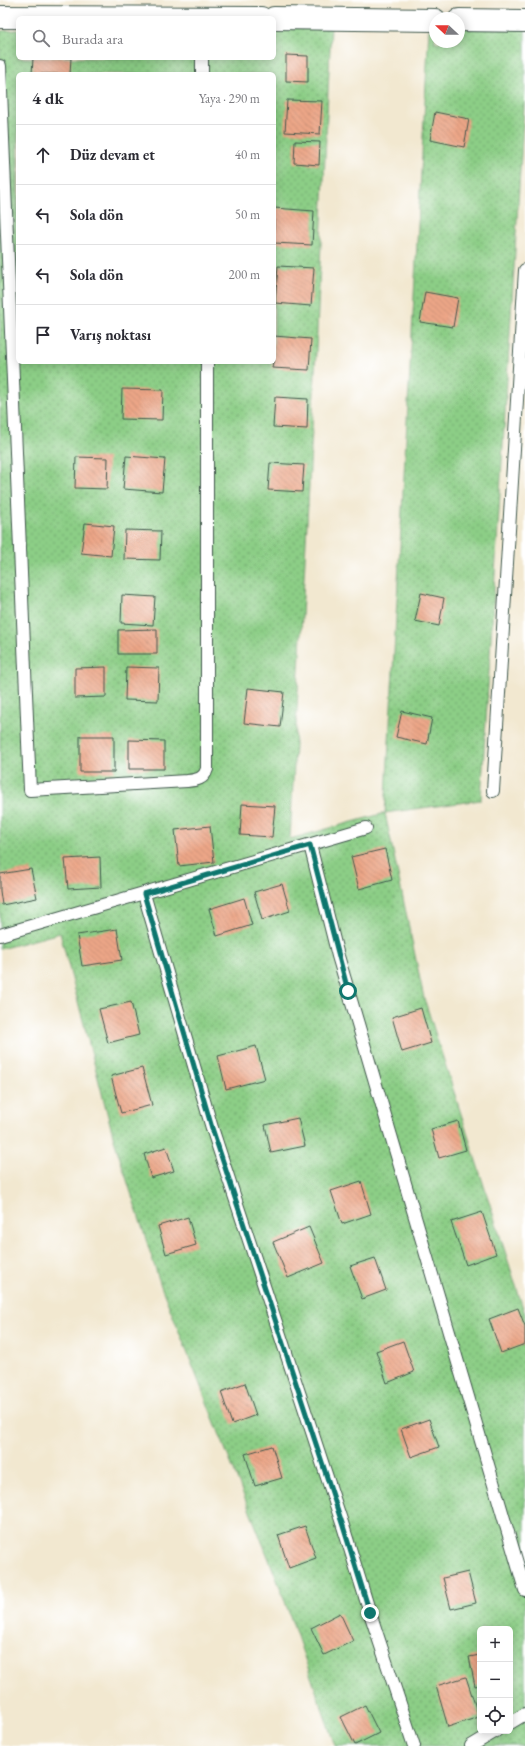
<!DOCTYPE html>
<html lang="tr">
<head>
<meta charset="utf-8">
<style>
  :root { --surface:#fff; --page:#f7f7f7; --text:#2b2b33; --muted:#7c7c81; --line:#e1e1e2 }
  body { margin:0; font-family:"EB Garamond",serif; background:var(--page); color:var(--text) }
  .controls { position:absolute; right:12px; bottom:12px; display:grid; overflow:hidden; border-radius:6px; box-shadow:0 2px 10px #0003 }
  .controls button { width:36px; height:36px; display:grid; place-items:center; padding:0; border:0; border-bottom:1px solid var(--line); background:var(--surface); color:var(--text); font:20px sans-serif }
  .compass { position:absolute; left:429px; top:12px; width:36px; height:36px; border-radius:50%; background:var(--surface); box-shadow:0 2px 10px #0003; rotate:292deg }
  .stop { position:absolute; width:12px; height:12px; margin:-9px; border:3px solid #0f766e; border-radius:50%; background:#fff }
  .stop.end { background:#0f766e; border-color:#fff; box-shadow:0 1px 4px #0008 }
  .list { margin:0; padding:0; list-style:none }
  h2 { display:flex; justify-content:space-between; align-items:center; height:52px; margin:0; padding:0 16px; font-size:17px }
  h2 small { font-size:13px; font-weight:400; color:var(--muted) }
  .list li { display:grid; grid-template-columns:26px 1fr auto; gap:12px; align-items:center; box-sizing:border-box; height:60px; padding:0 16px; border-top:1px solid var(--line) }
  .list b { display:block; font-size:15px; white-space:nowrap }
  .list em { font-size:13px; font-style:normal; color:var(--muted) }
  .icon { flex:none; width:22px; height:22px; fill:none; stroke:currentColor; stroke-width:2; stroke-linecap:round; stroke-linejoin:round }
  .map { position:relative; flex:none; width:525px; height:1746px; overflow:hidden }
  .search { position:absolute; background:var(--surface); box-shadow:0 2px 10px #0003; left:16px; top:16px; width:260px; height:44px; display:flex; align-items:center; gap:10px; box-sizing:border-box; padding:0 14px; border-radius:6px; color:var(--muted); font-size:15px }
  .panel { position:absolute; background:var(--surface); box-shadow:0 2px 10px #0003; left:16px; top:72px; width:260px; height:292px; border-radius:6px }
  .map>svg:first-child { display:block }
</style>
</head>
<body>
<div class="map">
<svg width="525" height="1746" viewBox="0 0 525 1746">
  <defs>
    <pattern id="park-dots" width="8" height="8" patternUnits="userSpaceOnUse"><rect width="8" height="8" fill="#8cce86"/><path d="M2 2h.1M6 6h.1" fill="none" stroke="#72a86e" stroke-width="1.8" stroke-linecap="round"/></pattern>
    <pattern id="building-back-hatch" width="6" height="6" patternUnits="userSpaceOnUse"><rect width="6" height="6" fill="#eca687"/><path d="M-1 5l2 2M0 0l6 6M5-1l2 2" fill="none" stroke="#bf886f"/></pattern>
  </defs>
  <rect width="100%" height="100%" fill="#fff"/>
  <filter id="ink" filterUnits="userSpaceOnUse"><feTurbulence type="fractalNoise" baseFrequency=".025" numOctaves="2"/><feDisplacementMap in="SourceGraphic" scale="8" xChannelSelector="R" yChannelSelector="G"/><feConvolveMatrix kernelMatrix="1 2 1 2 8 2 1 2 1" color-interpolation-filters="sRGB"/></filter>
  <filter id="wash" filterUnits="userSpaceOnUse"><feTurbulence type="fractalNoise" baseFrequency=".012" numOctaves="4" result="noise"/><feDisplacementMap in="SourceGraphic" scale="16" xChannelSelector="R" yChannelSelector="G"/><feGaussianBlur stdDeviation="0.9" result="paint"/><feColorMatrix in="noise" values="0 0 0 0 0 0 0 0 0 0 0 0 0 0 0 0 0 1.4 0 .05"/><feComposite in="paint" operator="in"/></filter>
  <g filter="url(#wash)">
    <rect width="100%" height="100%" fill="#f2e8d0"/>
    <path fill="url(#park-dots)" stroke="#56865d" fill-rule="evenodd" d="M 274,27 L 331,27 L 315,374 L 290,839 L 385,813 L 429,29 L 435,29 L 435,42 L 459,42 L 459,28 L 525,28 L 525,91 L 481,800 L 385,813 L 424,998 L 525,1314 L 525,1746 L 335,1746 L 281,1590 L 161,1286 L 115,1143 L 60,933 L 0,949 L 0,31 L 18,30 L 18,58 L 274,58 ZM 18,74 L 274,74 L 274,362 L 18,362 ZM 480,1629 L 510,1629 L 510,1731 L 480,1731 Z"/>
    <g id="blocks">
      <path fill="url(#building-back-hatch)" d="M 286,55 L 308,56 L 308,82 L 286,81 Z
        M 33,58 L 71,58 L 70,74 L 32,74 Z
        M 287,100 L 322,101 L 320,134 L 285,132 Z
        M 435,112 L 469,119 L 464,147 L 430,140 Z
        M 295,141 L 320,142 L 319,165 L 294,163 Z
        M 274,208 L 314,211 L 312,245 L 274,243 Z
        M 278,266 L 314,268 L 311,306 L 275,303 Z
        M 425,292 L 458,298 L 453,327 L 420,322 Z
        M 274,336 L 311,339 L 309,370 L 272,368 L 273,362 L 274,362 Z
        M 122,389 L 163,390 L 162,420 L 121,419 Z
        M 275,397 L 308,399 L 307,429 L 273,427 Z
        M 126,456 L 165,459 L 162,492 L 123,489 Z
        M 76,457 L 108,458 L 107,489 L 75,488 Z
        M 270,463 L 304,465 L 302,492 L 268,490 Z
        M 85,523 L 114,526 L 111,556 L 81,553 Z
        M 125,530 L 161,531 L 160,560 L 124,559 Z
        M 421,593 L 444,598 L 439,626 L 415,621 Z
        M 122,595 L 155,597 L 153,625 L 121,623 Z
        M 157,629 L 157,654 L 118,654 L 118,630 Z
        M 106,667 L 106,697 L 75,698 L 75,668 Z
        M 126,667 L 159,668 L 158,701 L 125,700 Z
        M 248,688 L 284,692 L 280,727 L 244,723 Z
        M 402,711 L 432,718 L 427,744 L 396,737 Z
        M 80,736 L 114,736 L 114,772 L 80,772 Z
        M 129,740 L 164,741 L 164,769 L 129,769 Z
        M 242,804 L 275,806 L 272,837 L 240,835 Z
        M 210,826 L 214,862 L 179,866 L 175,830 Z
        M 385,849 L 392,880 L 359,889 L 351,857 Z
        M 100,857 L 101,887 L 68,889 L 65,859 Z
        M 31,869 L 37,898 L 2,905 L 0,891 L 0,874 Z
        M 282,884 L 290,911 L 262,920 L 254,892 Z
        M 244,898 L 252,925 L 217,936 L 209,909 Z
        M 117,929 L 122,960 L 82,966 L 77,935 Z
        M 131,1002 L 139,1035 L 108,1043 L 99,1009 Z
        M 421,1008 L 431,1043 L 402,1052 L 392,1017 Z
        M 256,1046 L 265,1079 L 226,1089 L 218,1056 Z
        M 142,1068 L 152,1105 L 121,1113 L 111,1076 Z
        M 298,1118 L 305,1146 L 271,1153 L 265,1125 Z
        M 458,1121 L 466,1150 L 439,1158 L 431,1129 Z
        M 166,1147 L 174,1171 L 151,1178 L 144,1154 Z
        M 361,1181 L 371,1214 L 342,1224 L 331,1191 Z
        M 482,1212 L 496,1254 L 466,1265 L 451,1222 Z
        M 188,1217 L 196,1245 L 166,1254 L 158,1226 Z
        M 309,1227 L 324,1263 L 288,1278 L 273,1242 Z
        M 375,1258 L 386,1290 L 362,1299 L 350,1266 Z
        M 518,1308 L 525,1326 L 525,1344 L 501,1353 L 489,1319 Z
        M 403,1341 L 414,1372 L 387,1383 L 376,1351 Z
        M 245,1383 L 256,1415 L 232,1424 L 221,1392 Z
        M 429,1419 L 439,1447 L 411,1457 L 401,1429 Z
        M 272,1446 L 282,1478 L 255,1486 L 245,1454 Z
        M 305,1526 L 316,1558 L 289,1568 L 278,1535 Z
        M 468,1572 L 476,1603 L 451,1609 L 443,1578 Z
        M 340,1613 L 353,1641 L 324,1655 L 311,1628 Z
        M 480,1655 L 480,1685 L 475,1686 L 469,1657 Z
        M 466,1677 L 479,1717 L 448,1727 L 436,1686 Z
        M 365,1705 L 379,1733 L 355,1745 L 341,1717 Z"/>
    </g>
  </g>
  <g filter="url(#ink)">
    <use href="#blocks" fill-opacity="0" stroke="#3f574b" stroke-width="1"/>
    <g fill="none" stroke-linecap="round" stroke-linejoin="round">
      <g stroke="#3f574b" stroke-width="14">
        <path id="service" d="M 202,58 L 202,74
          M 0,66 L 30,790 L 187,781 C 197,780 204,779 207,769 L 207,362
          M 493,791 L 525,270
          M 310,845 L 338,956 L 525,1590
          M 144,894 L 212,1128 L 343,1526 L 370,1613 L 414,1746
          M 0,935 L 366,828
          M 510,1723 L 525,1714
          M 471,1746 L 496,1731"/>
      </g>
      <g stroke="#3f574b" stroke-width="24">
        <path id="minor" d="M 0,17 L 261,18
          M 274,18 L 435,20
          M 459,20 L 525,21"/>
      </g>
      <use href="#service" stroke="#fff" stroke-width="12"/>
      <use href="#minor" stroke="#fff" stroke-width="22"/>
    </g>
  </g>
  <g fill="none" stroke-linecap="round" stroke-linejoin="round" filter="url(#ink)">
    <path stroke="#0f766e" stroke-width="5" d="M 348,991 L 310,845 L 144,894 L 212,1128 L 343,1526 L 370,1613"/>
  </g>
</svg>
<div class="controls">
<button>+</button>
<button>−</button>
<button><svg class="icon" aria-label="locate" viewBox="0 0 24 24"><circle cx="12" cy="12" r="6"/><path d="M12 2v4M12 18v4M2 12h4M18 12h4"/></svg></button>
</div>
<svg class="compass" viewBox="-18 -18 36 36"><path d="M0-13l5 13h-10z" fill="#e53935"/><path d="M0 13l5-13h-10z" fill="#7c7c81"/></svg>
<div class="stop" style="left:348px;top:991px"></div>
<div class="stop end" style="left:370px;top:1613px"></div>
<div class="search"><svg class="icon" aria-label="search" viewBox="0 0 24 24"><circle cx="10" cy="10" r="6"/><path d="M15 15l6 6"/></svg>Burada ara</div>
<section class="panel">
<h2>4 dk<small>Yaya · 290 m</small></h2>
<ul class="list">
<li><svg class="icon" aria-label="ahead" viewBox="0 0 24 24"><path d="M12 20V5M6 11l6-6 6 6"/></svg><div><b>Düz devam et</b></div><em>40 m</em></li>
<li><svg class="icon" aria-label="left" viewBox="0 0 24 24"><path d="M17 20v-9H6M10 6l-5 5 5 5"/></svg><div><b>Sola dön</b></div><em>50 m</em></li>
<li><svg class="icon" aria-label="left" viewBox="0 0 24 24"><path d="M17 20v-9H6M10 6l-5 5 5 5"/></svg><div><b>Sola dön</b></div><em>200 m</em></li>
<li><svg class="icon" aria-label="arrive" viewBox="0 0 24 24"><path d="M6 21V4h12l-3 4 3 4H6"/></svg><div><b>Varış noktası</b></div></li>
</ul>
</section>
</div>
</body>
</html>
